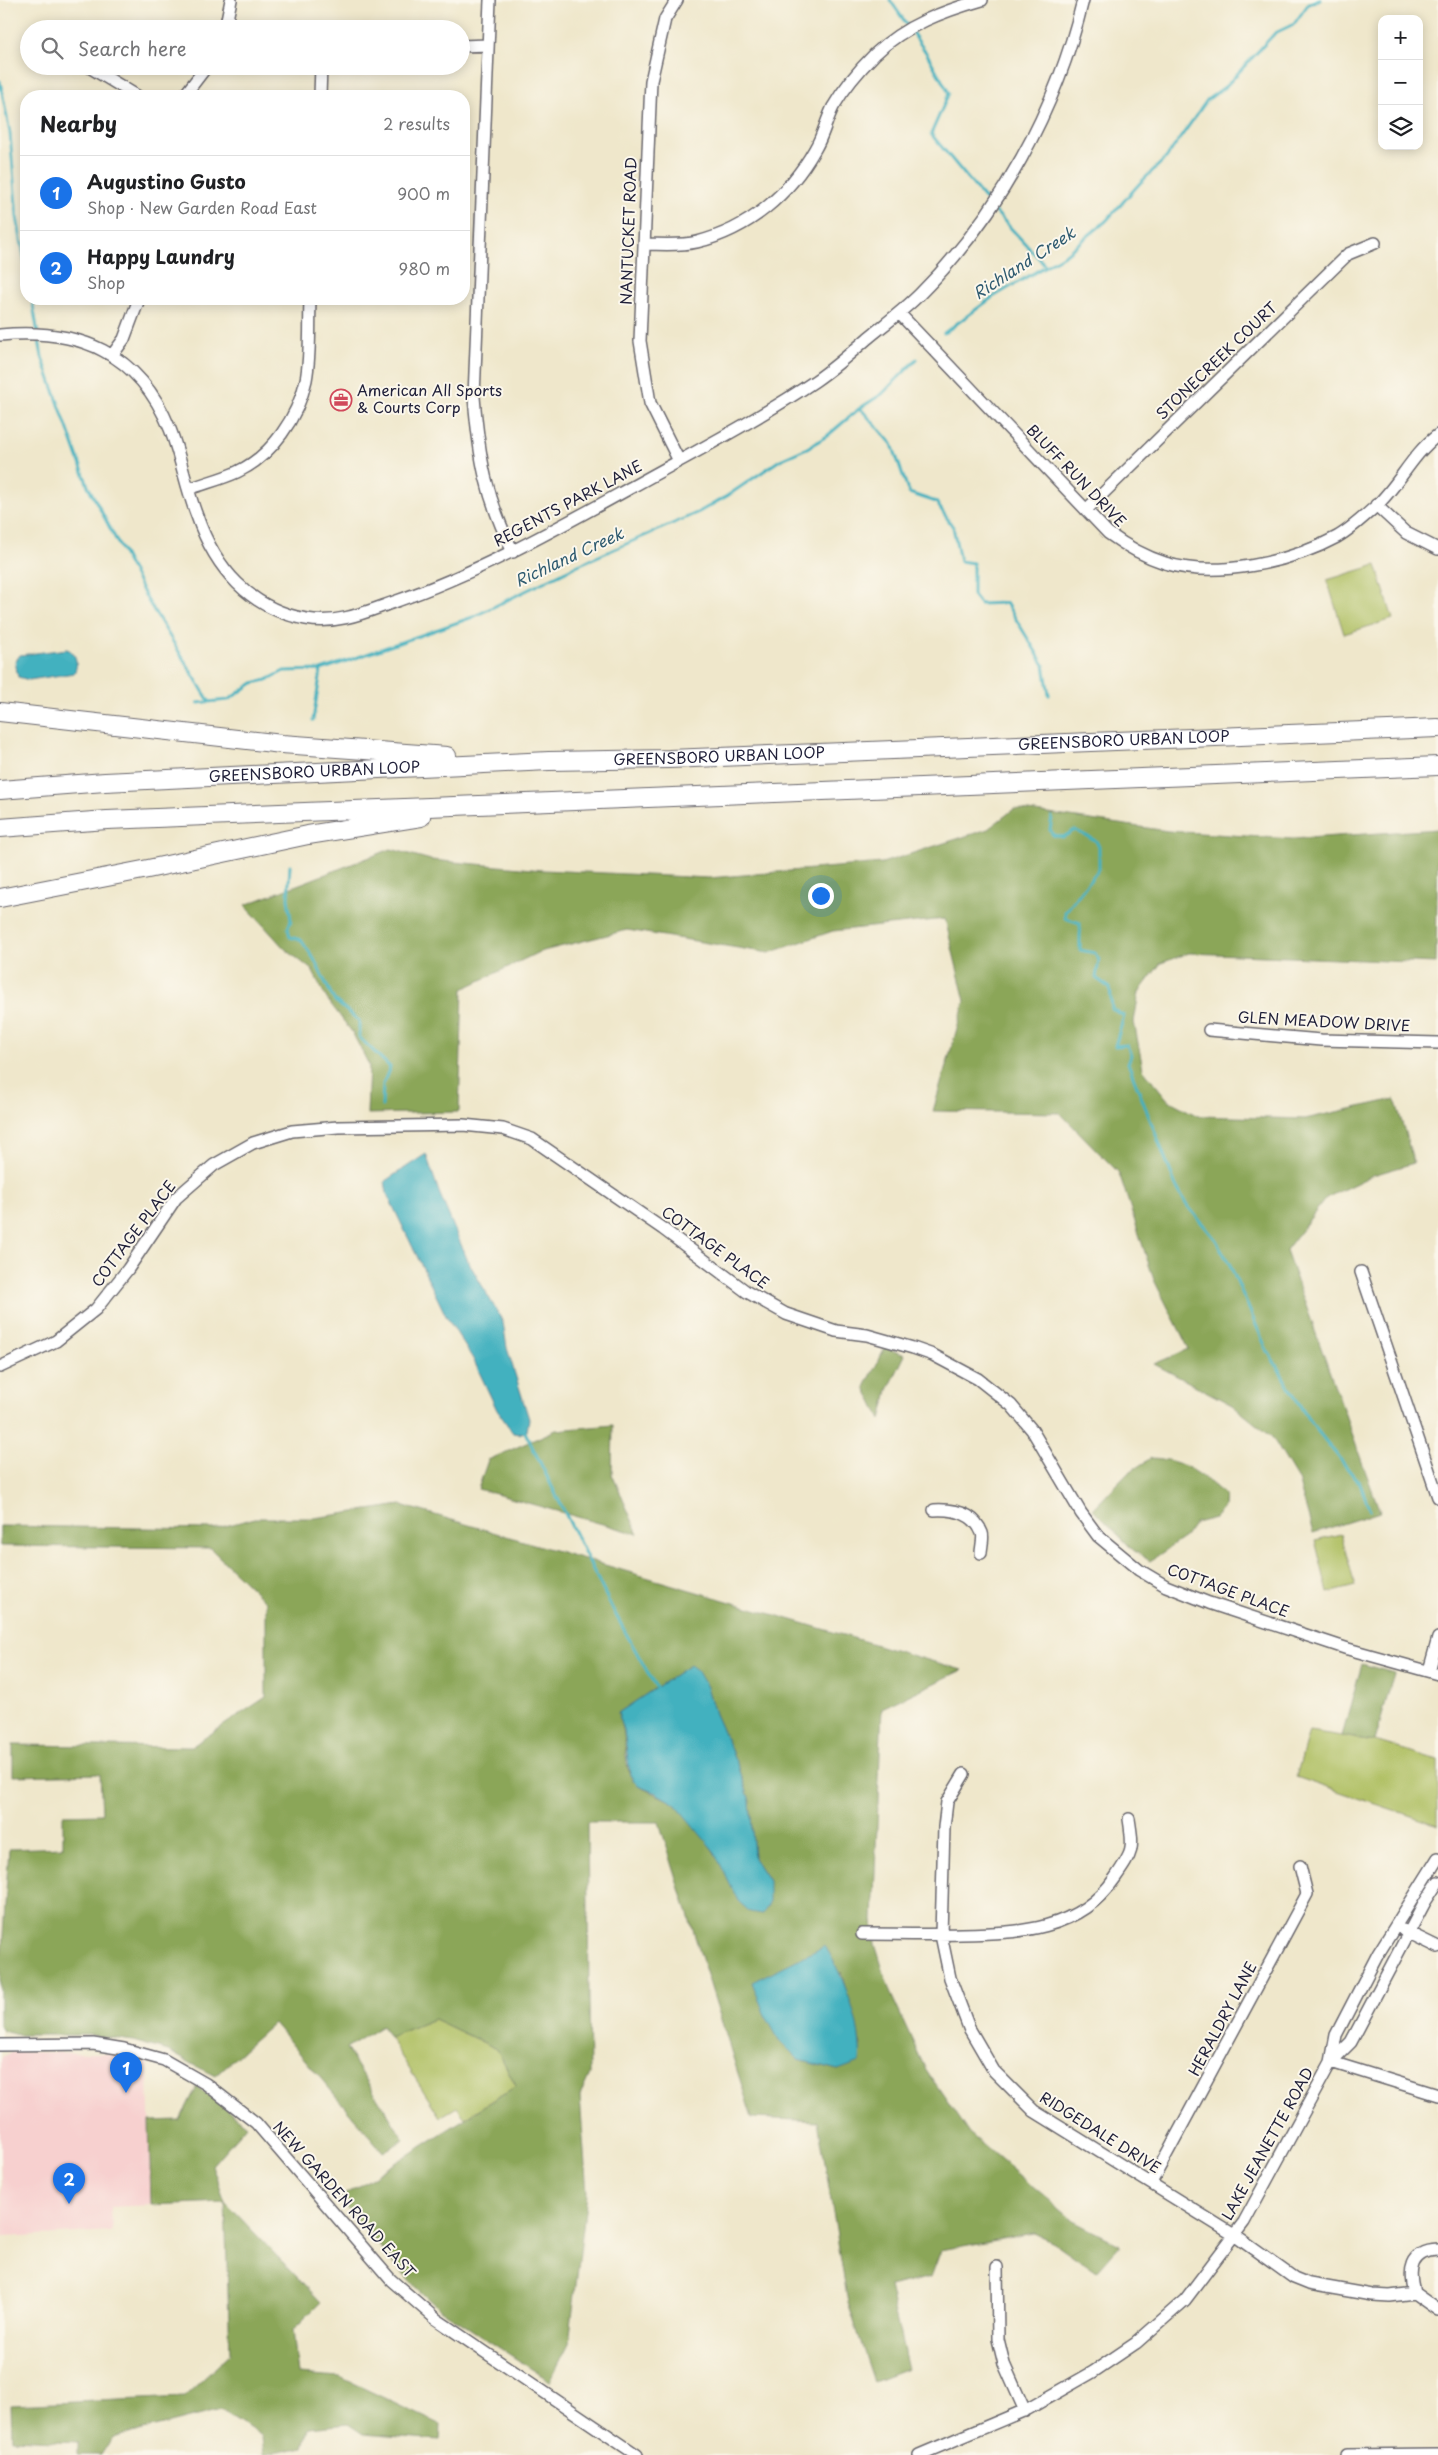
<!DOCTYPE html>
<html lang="en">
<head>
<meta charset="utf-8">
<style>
  :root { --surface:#fff; --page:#f2f2f2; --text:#202124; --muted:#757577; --line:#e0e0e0; --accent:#1a73e8 }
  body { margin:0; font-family:"Playpen Sans",sans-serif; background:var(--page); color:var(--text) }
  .controls { position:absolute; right:15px; top:15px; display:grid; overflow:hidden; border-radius:10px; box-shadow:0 2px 12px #0003 }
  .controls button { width:45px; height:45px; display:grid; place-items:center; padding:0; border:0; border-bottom:1px solid var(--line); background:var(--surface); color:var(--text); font:25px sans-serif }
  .you { position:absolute; left:820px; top:895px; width:18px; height:18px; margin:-12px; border:4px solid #fff; border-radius:50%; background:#1a73e8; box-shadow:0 0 0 8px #1a73e833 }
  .badge { display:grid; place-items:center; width:32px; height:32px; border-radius:50%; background:var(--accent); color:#fff; font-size:16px; font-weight:700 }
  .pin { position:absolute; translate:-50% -41px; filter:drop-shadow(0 1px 2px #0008) }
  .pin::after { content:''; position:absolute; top:26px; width:18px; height:15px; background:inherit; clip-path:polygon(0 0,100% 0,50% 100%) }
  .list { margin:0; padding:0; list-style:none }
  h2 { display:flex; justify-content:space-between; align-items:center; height:65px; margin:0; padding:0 20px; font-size:21px }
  h2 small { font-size:16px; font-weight:400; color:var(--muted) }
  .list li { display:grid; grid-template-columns:32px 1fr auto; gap:15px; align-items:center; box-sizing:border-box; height:75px; padding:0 20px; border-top:1px solid var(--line) }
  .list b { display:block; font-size:19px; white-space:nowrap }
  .list p { margin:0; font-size:16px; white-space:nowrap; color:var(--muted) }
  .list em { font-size:16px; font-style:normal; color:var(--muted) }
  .icon { flex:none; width:28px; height:28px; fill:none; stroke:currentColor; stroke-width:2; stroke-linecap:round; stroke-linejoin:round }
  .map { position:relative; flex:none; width:1438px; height:2455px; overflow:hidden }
  .search { position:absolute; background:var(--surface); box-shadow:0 2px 12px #0003; left:20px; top:20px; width:450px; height:55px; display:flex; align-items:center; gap:12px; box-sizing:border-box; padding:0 18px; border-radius:28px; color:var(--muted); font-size:19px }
  .panel { position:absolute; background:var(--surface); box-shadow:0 2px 12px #0003; left:20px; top:90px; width:450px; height:215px; border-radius:20px }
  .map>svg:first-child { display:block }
</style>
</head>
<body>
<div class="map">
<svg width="1438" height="2455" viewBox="0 0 1438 2455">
  <rect width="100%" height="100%" fill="#fbf7ec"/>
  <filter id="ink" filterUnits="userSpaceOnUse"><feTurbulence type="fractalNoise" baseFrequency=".02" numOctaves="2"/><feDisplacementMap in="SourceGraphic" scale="10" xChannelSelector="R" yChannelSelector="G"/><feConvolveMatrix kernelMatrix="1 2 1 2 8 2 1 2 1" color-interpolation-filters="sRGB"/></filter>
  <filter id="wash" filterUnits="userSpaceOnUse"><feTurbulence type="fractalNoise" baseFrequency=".0096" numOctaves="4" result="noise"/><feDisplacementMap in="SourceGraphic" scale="20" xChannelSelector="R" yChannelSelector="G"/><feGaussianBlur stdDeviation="1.12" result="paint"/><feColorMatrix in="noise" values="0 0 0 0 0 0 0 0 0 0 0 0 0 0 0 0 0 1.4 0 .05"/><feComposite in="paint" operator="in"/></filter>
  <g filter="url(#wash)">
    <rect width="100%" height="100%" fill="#efe7cb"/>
    <path fill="#f7d0cf" d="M 12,2052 L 99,2053 L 117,2055 L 148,2064 L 151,2205 L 111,2207 L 112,2231 L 3,2237 L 0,2153 L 0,2058 Z"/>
    <path fill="#afbf62" stroke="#68704e" d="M 1376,565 L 1393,619 L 1344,634 L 1327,580 Z
      M 1341,1534 L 1355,1586 L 1328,1593 L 1315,1540 Z
      M 1309,1731 L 1375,1741 L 1438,1760 L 1438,1825 L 1296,1777 Z
      M 434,2019 L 497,2049 L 516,2086 L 465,2118 L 457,2107 L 440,2117 L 389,2037 Z"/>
    <path fill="#8ba658" stroke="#56644a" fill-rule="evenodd" d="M 1014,809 L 1168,831 L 1293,839 L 1438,829 L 1436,963 L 1189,953 L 1161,963 L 1139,992 L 1134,1022 L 1143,1069 L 1168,1100 L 1198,1116 L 1305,1119 L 1395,1099 L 1414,1163 L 1373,1175 L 1326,1198 L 1286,1250 L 1380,1512 L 1313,1533 L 1298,1480 L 1272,1437 L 1232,1405 L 1154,1364 L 1189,1349 L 1154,1280 L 1119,1173 L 1060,1113 L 933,1111 L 965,1001 L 945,919 L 833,931 L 769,953 L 627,930 L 539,952 L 463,989 L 459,1112 L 367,1114 L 369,1065 L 352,1032 L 327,999 L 312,970 L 284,948 L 245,905 L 391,849 L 431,860 L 543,870 L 709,878 L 882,863 L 988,829 Z
      M 885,1348 L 905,1355 L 888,1390 L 881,1420 L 865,1387 Z
      M 613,1425 L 612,1474 L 638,1534 L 478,1489 L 488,1460 L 556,1430 Z
      M 1151,1458 C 1183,1459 1202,1475 1225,1495 L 1224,1508 L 1215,1518 L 1195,1523 L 1185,1537 L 1150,1561 L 1133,1550 L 1093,1509 L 1128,1473 Z
      M 401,1505 L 962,1670 L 882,1708 L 873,1919 L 875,1944 L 890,1992 L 925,2068 L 969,2133 L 1073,2221 L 1120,2245 L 1096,2272 L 1055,2243 L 1034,2233 L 941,2250 L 931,2277 L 889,2287 L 908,2369 L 874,2382 L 848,2303 L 818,2121 L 752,2118 L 659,1822 L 587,1822 L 590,2074 L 580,2096 L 587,2194 L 569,2343 L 550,2381 L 437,2307 L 411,2283 L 339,2199 L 516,2086 L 497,2049 L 434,2019 L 389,2037 L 382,2026 L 346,2048 L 404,2140 L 383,2152 L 274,2023 L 215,2076 L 168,2051 L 133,2041 L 91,2035 L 19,2035 L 2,2031 L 0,2027 L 0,1977 L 9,1849 L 63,1847 L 63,1815 L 102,1814 L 100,1774 L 13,1776 L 13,1745 L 191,1747 L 266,1697 L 266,1602 L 210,1548 L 0,1546 L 0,1526 L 214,1529 L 255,1518 L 314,1518 ZM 690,1665 L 707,1687 L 715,1714 L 739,1768 L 750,1801 L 754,1858 L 769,1881 L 723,1867 C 712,1847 691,1816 673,1803 C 660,1794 639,1791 631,1777 C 623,1763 628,1732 618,1713 ZM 841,1972 L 861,2045 L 838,2070 L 799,2060 Z
      M 1362,1664 L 1394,1673 L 1375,1741 L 1342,1736 Z
      M 197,2086 L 247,2125 L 212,2165 L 225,2202 L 321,2302 L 293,2330 L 298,2374 L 340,2377 L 441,2425 L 440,2440 L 363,2434 L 348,2424 L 309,2428 L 304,2447 L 264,2455 L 262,2436 L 221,2410 L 112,2438 L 101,2455 L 78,2455 L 78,2442 L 12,2439 L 11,2405 L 184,2397 L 230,2354 L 225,2202 L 151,2205 L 149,2121 L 180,2120 Z"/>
    <path fill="#43b1bf" stroke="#326a7d" d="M 67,649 C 76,652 79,665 74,673 L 29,680 L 18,677 L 15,662 L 20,655 Z
      M 426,1154 L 439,1192 L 468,1261 L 503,1322 L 507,1348 L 529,1419 L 527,1431 L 519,1434 L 513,1433 L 497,1410 L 473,1359 L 446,1316 L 387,1194 L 385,1181 Z
      M 690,1665 L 697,1670 L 707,1687 L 715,1714 L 739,1768 L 750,1801 L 754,1858 L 769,1881 L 769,1903 L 763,1914 L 750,1912 L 738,1901 L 714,1851 L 675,1804 L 656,1793 L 638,1786 L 630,1775 L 624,1730 L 618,1713 Z
      M 825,1946 C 844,1977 863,2026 860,2062 L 838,2070 L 799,2060 L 779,2040 L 764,2013 L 752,1982 Z"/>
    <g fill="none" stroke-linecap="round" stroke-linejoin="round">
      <path stroke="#43b1bf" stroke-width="3" d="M 890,0 L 927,54 L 949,93 L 931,134 L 989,204
        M 0,81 L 10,133 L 17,217 L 26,268
        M 993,209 L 1045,265
        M 32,299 L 42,357 L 88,486 L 148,601 L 209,701
        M 944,333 L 993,297 L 1066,254 L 1106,221 L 1140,183 L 1166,158 L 1207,100 L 1226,86 L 1275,33 L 1294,24 L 1309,3 L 1320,0
        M 860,408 L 892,444 L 909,493 L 936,502 L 953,527 L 960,561 L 973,563 L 973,595 L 980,604 L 1006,603 L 1044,665 L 1049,695
        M 198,703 L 228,700 L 253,683 L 267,680 L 284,671 L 321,670 L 473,617 L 576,566 L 699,512 L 727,496 L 780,460 L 807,448 L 827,436 L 860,408 L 882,394 L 917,359
        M 313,720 L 321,670
        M 1052,817 L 1050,830 L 1053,835 L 1063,837 L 1075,830 L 1096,841 L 1099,847 L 1099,869 L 1065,912 L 1065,918 L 1080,923 L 1080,950 L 1095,953 L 1099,960 L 1096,978 L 1110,988 L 1112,1009 L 1124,1016 L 1115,1046 L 1127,1045 L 1131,1055 L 1128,1063 L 1176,1186 L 1186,1204 L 1216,1240 L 1230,1265 L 1266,1348 L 1308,1419 L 1360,1484 L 1370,1510
        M 290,865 L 288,898 L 291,920 L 288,928 L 290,937 L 301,940 L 314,959 L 334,1000 L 359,1021 L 359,1037 L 390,1067 L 383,1084 L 382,1106
        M 524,1430 L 612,1608 L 658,1691"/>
    </g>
  </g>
  <g filter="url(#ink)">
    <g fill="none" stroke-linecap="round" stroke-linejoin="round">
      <g stroke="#6a676d" stroke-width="14">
        <path id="minor" d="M 490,0 L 474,397 C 479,458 486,497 513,552
          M 677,0 L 665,19 L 651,81 L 640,341 L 650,403 L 679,461
          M 225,29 L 231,0
          M 461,46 L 488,45
          M 91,68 L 137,96
          M 184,96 L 207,66
          M 320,96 L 321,66
          M 644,244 C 660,244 680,246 697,242 C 749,229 789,195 815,149 C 823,136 826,121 833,107 C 844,88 860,69 875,54 C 905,25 944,11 982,0
          M 899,313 L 1108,533 C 1126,546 1143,556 1165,563 C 1216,579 1291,562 1337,537 C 1351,529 1364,517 1376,506 C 1399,485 1412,454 1438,435
          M 0,335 C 79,328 139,352 170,429 C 181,457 186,488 197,516 C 215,568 250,609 306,619 C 337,625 366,612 394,602 C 478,573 554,530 632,487 C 693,453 757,420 815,381 C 834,368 851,353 868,338 C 885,324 904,310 920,294 C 999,215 1057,109 1083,0
          M 113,354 L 124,339 L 139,299
          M 189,489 C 205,483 222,479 237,472 C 272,456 298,417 306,380 C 311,354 309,325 310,299
          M 1376,505 L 1406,533 L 1438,549
          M 1086,510 L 1348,254 L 1375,243
          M 1209,1030 L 1321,1040 L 1438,1043
          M 1361,1272 L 1438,1497
          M 0,1367 L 56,1341 L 96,1309 L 128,1269 L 176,1198 L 214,1165 L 253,1143 L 292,1131 L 338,1127 L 463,1125 L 503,1129 L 532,1139 L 663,1229 L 747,1292 L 786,1314 L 836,1331 L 867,1335 L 913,1348 L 933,1355 L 978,1379 L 1011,1405 L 1032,1430 L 1081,1513 L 1098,1536 L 1139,1570 L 1166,1586 L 1209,1603 L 1348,1649 L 1438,1674
          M 934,1510 C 953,1509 974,1512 982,1533 C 984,1538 981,1547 981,1553
          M 1429,1671 L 1438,1638
          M 964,1774 L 947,1802 L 944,1827 L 941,1935 L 950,1978 L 969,2028 L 994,2071 L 1034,2111 L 1234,2235 L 1294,2278 L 1309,2284 L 1372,2295 L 1390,2296 L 1414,2293
          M 1403,1930 L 1438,1947
          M 862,1934 C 895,1934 928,1935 961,1934 C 1019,1933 1079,1931 1115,1878 C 1133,1852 1134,1850 1129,1819
          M 0,2045 L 93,2044 L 124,2049 L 164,2060 L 206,2084 L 256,2123 L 391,2280 L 436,2319 L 637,2455
          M 1331,2062 L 1336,2035 L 1378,1954 L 1438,1858
          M 1331,2062 L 1438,2095
          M 1151,2183 L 1307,1894 L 1300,1866
          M 1438,2250 C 1410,2251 1408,2271 1414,2293 L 1438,2310
          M 997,2267 L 998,2339 L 1004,2364 L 1025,2411
          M 919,2455 L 1028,2409 L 1093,2372 L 1136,2343 L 1185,2300 L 1244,2222 L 1331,2062 L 1351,2042 L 1425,1902 L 1438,1882
          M 1347,2455 L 1438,2454"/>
      </g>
      <g stroke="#6a676d" stroke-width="20">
        <g id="highway">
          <path d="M 0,712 L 282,744 L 447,756"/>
          <path id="s1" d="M 0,790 L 105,782 L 549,761 L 669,759 L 1438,728"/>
          <path d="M 0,828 L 107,820 L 1438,766"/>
          <path d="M 0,898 L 148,869 L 308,835 L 421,817"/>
        </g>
      </g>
      <use href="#minor" stroke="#fff" stroke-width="11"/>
      <use href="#highway" stroke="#fff" stroke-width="18"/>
    </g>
  </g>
  <defs>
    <g id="office-ring" transform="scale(1.125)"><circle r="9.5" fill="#fbf7ec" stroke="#d1495b" stroke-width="1.5"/><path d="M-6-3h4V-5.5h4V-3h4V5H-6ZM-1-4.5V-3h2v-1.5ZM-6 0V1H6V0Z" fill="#d1495b"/></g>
  </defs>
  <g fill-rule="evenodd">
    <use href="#office-ring" x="341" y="400"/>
  </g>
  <g text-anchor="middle" stroke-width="4" stroke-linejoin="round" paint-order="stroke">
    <g font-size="15" fill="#22223b" stroke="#fbf7ec">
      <text transform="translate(629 231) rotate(-88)" y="5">NANTUCKET ROAD</text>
      <text transform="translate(1217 361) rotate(-44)" y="5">STONECREEK COURT</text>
      <text transform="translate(1076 476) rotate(46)" y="5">BLUFF RUN DRIVE</text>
      <text transform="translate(568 504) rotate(-28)" y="5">REGENTS PARK LANE</text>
      <text dy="5" stroke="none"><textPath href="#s1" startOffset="1125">GREENSBORO URBAN LOOP</textPath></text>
      <text dy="5" stroke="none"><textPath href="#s1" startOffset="720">GREENSBORO URBAN LOOP</textPath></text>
      <text dy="5" stroke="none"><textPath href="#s1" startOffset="315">GREENSBORO URBAN LOOP</textPath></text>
      <text transform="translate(1324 1022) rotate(3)" y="5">GLEN MEADOW DRIVE</text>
      <text transform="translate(134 1234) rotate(-53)" y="5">COTTAGE PLACE</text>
      <text transform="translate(715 1248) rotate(36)" y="5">COTTAGE PLACE</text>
      <text transform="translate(1228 1591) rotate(20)" y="5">COTTAGE PLACE</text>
      <text transform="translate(1223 2019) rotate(-62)" y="5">HERALDRY LANE</text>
      <text transform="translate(1100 2133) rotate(32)" y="5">RIDGEDALE DRIVE</text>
      <text transform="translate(1268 2144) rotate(-61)" y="5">LAKE JEANETTE ROAD</text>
      <text transform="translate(344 2200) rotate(48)" y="5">NEW GARDEN ROAD EAST</text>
    </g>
    <g font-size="15" fill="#22223b" stroke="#fbf7ec" text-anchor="start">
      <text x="357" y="396">American All Sports<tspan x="357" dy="17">&amp; Courts Corp</tspan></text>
    </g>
    <g font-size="16" font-style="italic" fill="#2f5b70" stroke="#fbf7ec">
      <text transform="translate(1024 263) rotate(-33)" y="6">Richland Creek</text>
      <text transform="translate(569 557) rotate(-25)" y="6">Richland Creek</text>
    </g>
  </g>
</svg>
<div class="controls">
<button>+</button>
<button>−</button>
<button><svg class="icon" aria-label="layers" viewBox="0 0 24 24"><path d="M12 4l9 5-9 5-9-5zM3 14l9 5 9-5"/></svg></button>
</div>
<div class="you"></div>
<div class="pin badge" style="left:126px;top:2093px">1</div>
<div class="pin badge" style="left:69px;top:2204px">2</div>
<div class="search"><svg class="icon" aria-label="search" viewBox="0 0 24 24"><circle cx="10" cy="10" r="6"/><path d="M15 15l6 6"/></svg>Search here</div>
<section class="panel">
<h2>Nearby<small>2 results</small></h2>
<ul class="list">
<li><span class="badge">1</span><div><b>Augustino Gusto</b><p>Shop · New Garden Road East</p></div><em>900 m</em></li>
<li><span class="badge">2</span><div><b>Happy Laundry</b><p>Shop</p></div><em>980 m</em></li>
</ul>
</section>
</div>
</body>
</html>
